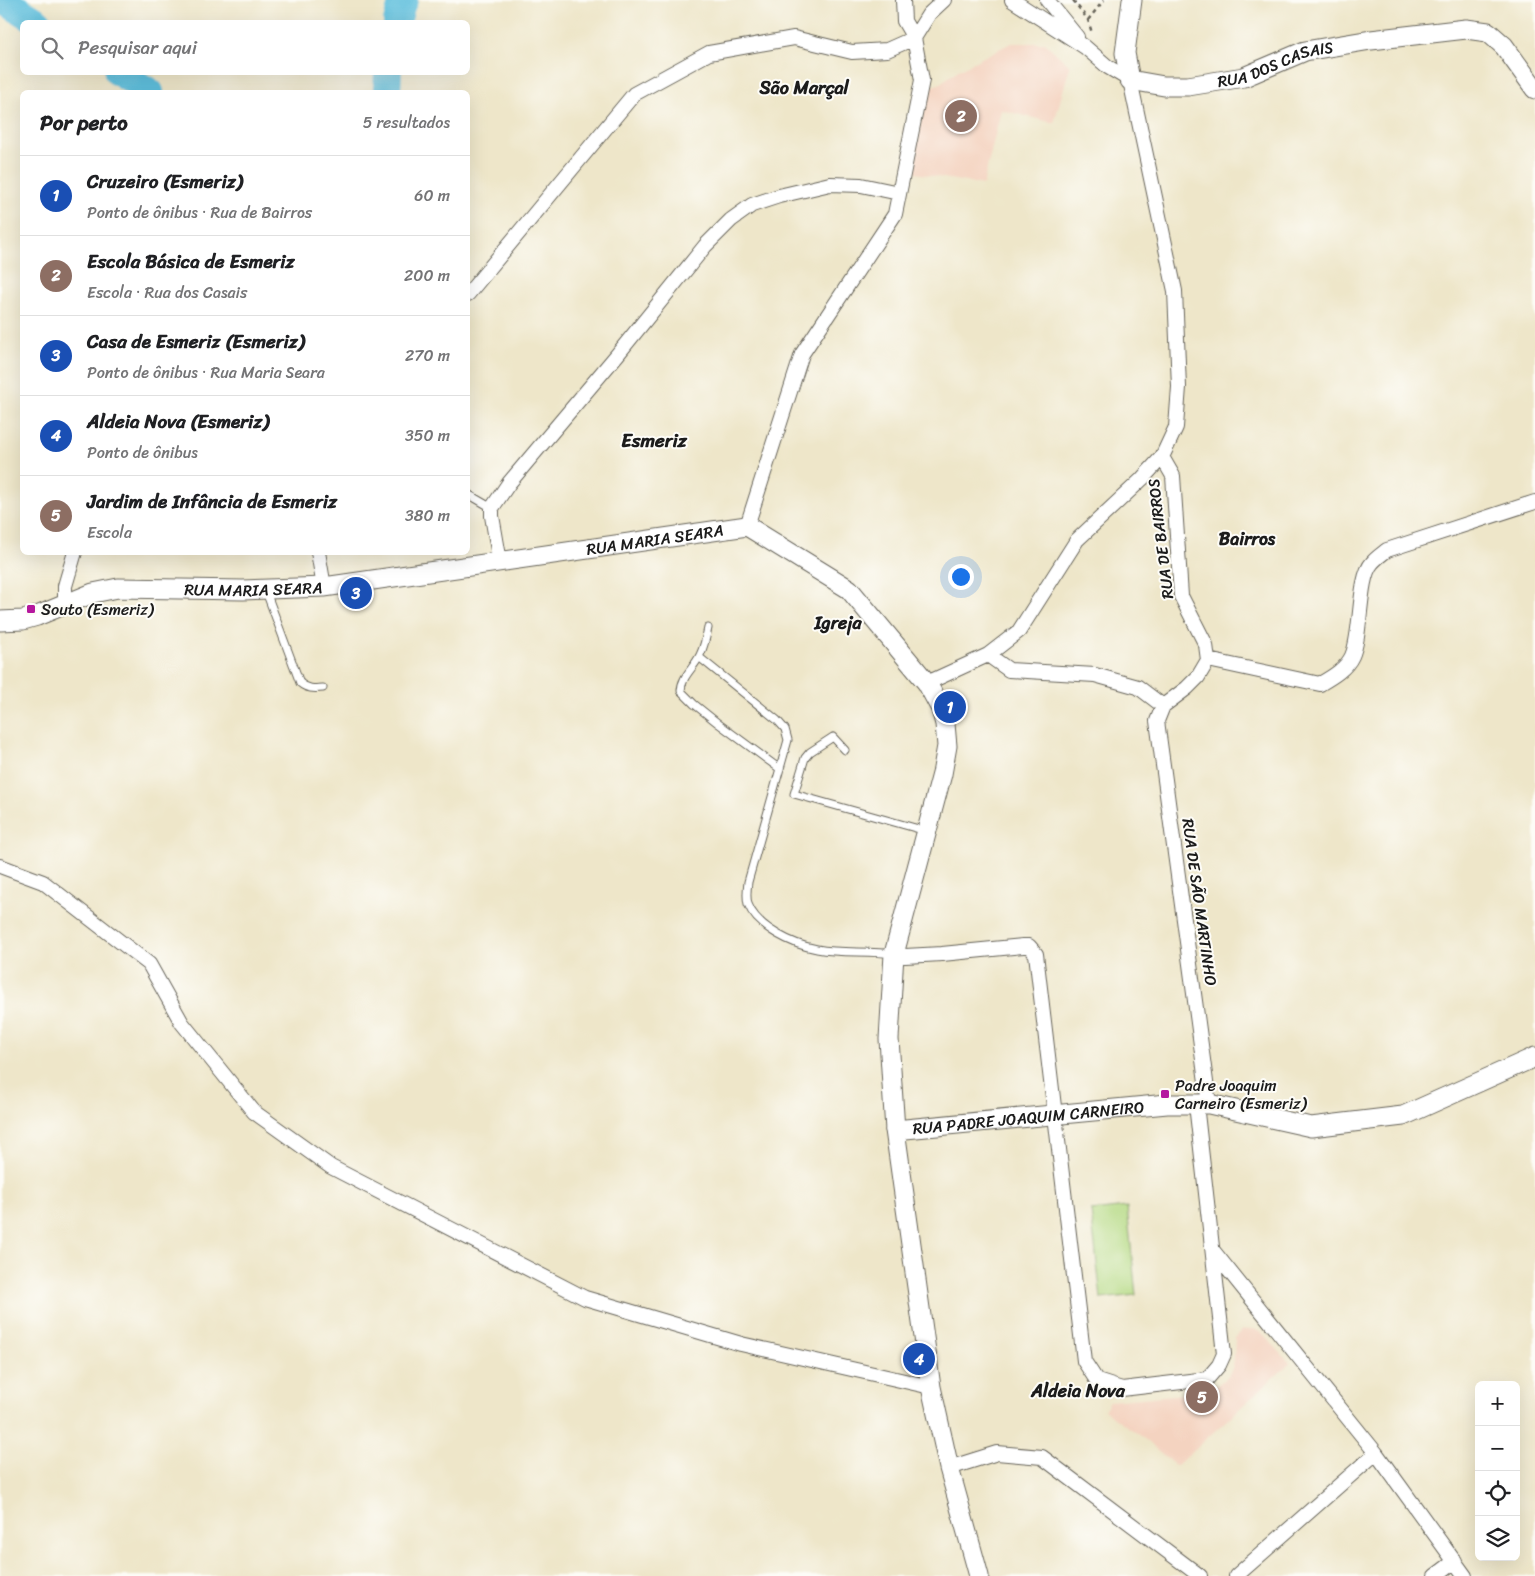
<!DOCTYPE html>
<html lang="pt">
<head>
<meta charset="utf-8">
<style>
  :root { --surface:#fff; --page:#f6f6f6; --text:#202124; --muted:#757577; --line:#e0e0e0; --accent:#1a73e8 }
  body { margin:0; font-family:Sriracha,sans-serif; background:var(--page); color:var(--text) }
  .controls { position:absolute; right:15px; bottom:15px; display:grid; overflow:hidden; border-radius:8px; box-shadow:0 5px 20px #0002 }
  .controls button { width:45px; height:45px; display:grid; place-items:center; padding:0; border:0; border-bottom:1px solid var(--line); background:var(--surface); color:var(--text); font:25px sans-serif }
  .you { position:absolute; left:960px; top:576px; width:18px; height:18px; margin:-12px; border:4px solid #fff; border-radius:50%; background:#1a73e8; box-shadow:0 0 0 8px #1a73e833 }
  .badge { display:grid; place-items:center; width:32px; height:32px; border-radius:50%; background:var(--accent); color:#fff; font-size:16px; font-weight:700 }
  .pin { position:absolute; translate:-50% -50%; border:2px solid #fff; box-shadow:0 1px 5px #0006 }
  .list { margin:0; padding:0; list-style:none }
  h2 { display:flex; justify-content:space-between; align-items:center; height:65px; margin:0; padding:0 20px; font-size:21px }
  h2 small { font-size:16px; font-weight:400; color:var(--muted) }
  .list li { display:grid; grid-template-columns:32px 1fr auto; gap:15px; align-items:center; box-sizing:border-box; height:80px; padding:0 20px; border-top:1px solid var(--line) }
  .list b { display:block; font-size:19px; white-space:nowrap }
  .list p { margin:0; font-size:16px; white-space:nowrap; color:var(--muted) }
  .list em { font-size:16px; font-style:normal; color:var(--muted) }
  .icon { flex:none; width:28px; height:28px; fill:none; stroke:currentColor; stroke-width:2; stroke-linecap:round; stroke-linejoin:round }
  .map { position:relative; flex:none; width:1535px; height:1576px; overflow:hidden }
  .search { position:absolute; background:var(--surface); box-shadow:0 5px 20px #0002; left:20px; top:20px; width:450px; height:55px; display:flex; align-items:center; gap:12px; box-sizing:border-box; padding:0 18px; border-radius:8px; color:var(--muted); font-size:19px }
  .panel { position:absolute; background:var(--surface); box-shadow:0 5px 20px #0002; left:20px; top:90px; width:450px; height:465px; border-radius:8px }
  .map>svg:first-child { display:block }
</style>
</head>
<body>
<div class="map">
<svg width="1535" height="1576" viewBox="0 0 1535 1576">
  <rect width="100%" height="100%" fill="#fdfcf7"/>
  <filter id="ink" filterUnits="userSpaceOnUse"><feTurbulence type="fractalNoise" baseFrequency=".02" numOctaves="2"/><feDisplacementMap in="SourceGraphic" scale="10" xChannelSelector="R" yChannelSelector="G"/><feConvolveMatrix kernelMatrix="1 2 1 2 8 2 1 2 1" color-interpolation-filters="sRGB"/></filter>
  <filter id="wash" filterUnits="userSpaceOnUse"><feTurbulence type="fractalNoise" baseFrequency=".0096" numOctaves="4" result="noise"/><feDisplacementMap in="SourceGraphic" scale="20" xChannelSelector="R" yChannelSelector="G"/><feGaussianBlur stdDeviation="1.12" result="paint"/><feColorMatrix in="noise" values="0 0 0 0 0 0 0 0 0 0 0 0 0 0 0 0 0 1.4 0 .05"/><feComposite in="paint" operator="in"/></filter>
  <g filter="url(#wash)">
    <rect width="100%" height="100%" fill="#eee6c9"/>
    <path fill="#f4d3c0" d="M 1011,43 L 1045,43 L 1070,66 L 1054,123 L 1001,110 L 983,185 L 916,173 L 913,167 L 926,88 L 939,84 L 960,69 Z
      M 1254,1329 L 1263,1334 L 1290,1363 L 1176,1466 L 1141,1436 L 1104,1410 L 1110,1401 L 1196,1393 L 1214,1388 L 1227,1377 L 1232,1369 L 1234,1361 L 1235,1338 L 1243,1330 Z"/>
    <path fill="#b4d982" stroke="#687a4f" d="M 1127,1207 L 1136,1295 L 1101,1299 L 1091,1211 Z"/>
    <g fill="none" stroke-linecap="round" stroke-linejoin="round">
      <path stroke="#5fbfdd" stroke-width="28" d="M 3,0 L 38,22
        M 397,22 L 402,3 L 404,0
        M 118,72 L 150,92
        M 387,92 L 388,72"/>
    </g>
  </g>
  <g filter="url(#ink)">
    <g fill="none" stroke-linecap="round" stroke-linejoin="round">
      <g stroke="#666359" stroke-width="9">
        <path id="lane" d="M 468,494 L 492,508
          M 265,589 L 300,683 C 307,689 314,689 323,688
          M 708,628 C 706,638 704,647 700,655 C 694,668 681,677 681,691 L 694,704 L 719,724 L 780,769
          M 699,657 L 777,720 L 785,729 L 788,740 L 748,882 C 747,889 746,897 748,904 C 757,928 794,945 817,949 C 842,954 868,950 894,954
          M 845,750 L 833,737 L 810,752 L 805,758 L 794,794 L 926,831"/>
      </g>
      <g stroke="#666359" stroke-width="16">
        <path id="street" d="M 1047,0 L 1077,37
          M 914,38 L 929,14 L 944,0
          M 468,294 L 634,94 L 709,53 L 794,38 L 852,52 L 887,50 L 914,38
          M 1162,457 L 1173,476 L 1181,596 L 1206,645 L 1208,660 L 1198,677 L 1187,688 L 1163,706 L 1157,721 L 1209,1104
          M 747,526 L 802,354 L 895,214 L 922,80 L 914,38 L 904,21 L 903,0
          M 318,552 L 324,587
          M 500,562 L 492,516 L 492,508 L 509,483 L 617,355 L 705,246 L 731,220 L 752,205 L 779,196 L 830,184 L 861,185 L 899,193
          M 65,603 L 65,586 L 75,552
          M 988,655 L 1009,670 L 1095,675 L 1138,687 L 1163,706
          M 1208,660 L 1320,684 C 1332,677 1346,669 1352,656 C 1362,634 1358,578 1372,563 C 1376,558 1382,554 1387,550 L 1535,502
          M 927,683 L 988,655 L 1019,631 L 1077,540 L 1142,479 L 1162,457 L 1176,427 L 1179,387 L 1175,291 L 1130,80 L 1108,67 L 1085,47 L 1012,0
          M 0,866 L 43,882 L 149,964 L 182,1023 L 254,1112 L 331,1167 L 585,1298 L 741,1344 L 931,1387
          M 894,954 L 905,956 L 942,954 L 1023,946 L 1029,946 L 1036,954 L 1084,1361 L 1097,1381 L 1122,1389 L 1207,1379 L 1219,1365 L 1224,1354 L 1196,1104
          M 1214,1252 L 1376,1453 L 1465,1576
          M 949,1468 L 997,1453 L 1042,1457 L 1200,1576
          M 1236,1576 L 1376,1453
          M 1435,1576 L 1455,1561"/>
      </g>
      <g stroke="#666359" stroke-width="21">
        <g id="secondary">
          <path id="s1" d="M 1132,0 L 1125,53 L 1130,80 L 1164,86 L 1188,86 L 1244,77 L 1305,51 L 1371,40 L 1466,29 L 1488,32 L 1504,46 L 1535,89"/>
          <path id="s2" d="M 0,621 L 23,620 L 37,616 L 93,593 L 118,588 L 243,590 L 324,587 L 747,526 L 849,589 L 927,683 L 941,709 L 945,724 L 947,746 L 942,774 L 894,954 L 889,1039 L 895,1130 L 931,1387 L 949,1468 L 979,1576"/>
          <path id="s3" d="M 895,1130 L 1167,1104 L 1209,1104 L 1311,1127 L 1403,1116 L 1535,1057"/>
        </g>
      </g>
      <path stroke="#666359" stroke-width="2.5" stroke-dasharray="4 4" stroke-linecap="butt" d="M 1073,0 L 1088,20 L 1092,33
        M 1088,20 L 1104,0"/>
      <use href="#lane" stroke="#fff" stroke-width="7"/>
      <use href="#street" stroke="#fff" stroke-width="14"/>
      <use href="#secondary" stroke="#fff" stroke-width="19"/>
    </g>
  </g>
  <g fill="#b5179e" stroke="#fdfcf7" stroke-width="2">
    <rect x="26" y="604" width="10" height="10" rx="2.5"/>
    <rect x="1160" y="1089" width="10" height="10" rx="2.5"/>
  </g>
  <g text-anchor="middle" stroke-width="4" stroke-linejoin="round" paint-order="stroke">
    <g font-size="16" fill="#1c1c1c" stroke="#fdfcf7">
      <text dy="6" stroke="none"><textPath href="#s1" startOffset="230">RUA DOS CASAIS</textPath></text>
      <text dy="6" stroke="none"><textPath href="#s2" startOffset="664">RUA MARIA SEARA</textPath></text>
      <text transform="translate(1160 539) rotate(-97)" y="6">RUA DE BAIRROS</text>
      <text dy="6" stroke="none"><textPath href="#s2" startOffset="259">RUA MARIA SEARA</textPath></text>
      <text transform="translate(1200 902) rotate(82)" y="6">RUA DE SÃO MARTINHO</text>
      <text dy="6" stroke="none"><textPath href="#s3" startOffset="134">RUA PADRE JOAQUIM CARNEIRO</textPath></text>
    </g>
    <g font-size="16" fill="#1c1c1c" stroke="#fdfcf7" text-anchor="start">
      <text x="41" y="615">Souto (Esmeriz)</text>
      <text x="1175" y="1091">Padre Joaquim<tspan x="1175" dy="18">Carneiro (Esmeriz)</tspan></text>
    </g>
    <g font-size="18" font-weight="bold" fill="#1c1c1c" stroke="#fdfcf7">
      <text x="804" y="94">São Marçal</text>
      <text x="1247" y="545">Bairros</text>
      <text x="838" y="629">Igreja</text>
      <text x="1078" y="1397">Aldeia Nova</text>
    </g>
    <g font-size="19" font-weight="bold" fill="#1c1c1c" stroke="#fdfcf7">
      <text x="654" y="447">Esmeriz</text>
    </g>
  </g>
</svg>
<div class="controls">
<button>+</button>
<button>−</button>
<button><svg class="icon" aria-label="locate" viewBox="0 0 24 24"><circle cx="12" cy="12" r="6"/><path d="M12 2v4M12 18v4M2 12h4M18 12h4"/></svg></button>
<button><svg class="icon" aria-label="layers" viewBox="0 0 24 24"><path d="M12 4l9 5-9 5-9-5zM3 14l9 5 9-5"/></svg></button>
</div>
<div class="you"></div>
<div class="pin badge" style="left:950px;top:707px;background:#1a4fb4">1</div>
<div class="pin badge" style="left:961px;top:116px;background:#8d6e63">2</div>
<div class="pin badge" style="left:356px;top:593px;background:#1a4fb4">3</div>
<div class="pin badge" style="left:919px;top:1359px;background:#1a4fb4">4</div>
<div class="pin badge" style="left:1202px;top:1397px;background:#8d6e63">5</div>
<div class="search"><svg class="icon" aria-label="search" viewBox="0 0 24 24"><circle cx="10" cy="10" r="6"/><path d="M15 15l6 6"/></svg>Pesquisar aqui</div>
<section class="panel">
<h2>Por perto<small>5 resultados</small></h2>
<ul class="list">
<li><span class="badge" style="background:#1a4fb4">1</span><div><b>Cruzeiro (Esmeriz)</b><p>Ponto de ônibus · Rua de Bairros</p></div><em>60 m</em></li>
<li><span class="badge" style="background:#8d6e63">2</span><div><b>Escola Básica de Esmeriz</b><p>Escola · Rua dos Casais</p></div><em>200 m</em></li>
<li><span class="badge" style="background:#1a4fb4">3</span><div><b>Casa de Esmeriz (Esmeriz)</b><p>Ponto de ônibus · Rua Maria Seara</p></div><em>270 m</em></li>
<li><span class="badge" style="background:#1a4fb4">4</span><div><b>Aldeia Nova (Esmeriz)</b><p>Ponto de ônibus</p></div><em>350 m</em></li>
<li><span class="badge" style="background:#8d6e63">5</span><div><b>Jardim de Infância de Esmeriz</b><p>Escola</p></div><em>380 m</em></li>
</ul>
</section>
</div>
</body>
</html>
